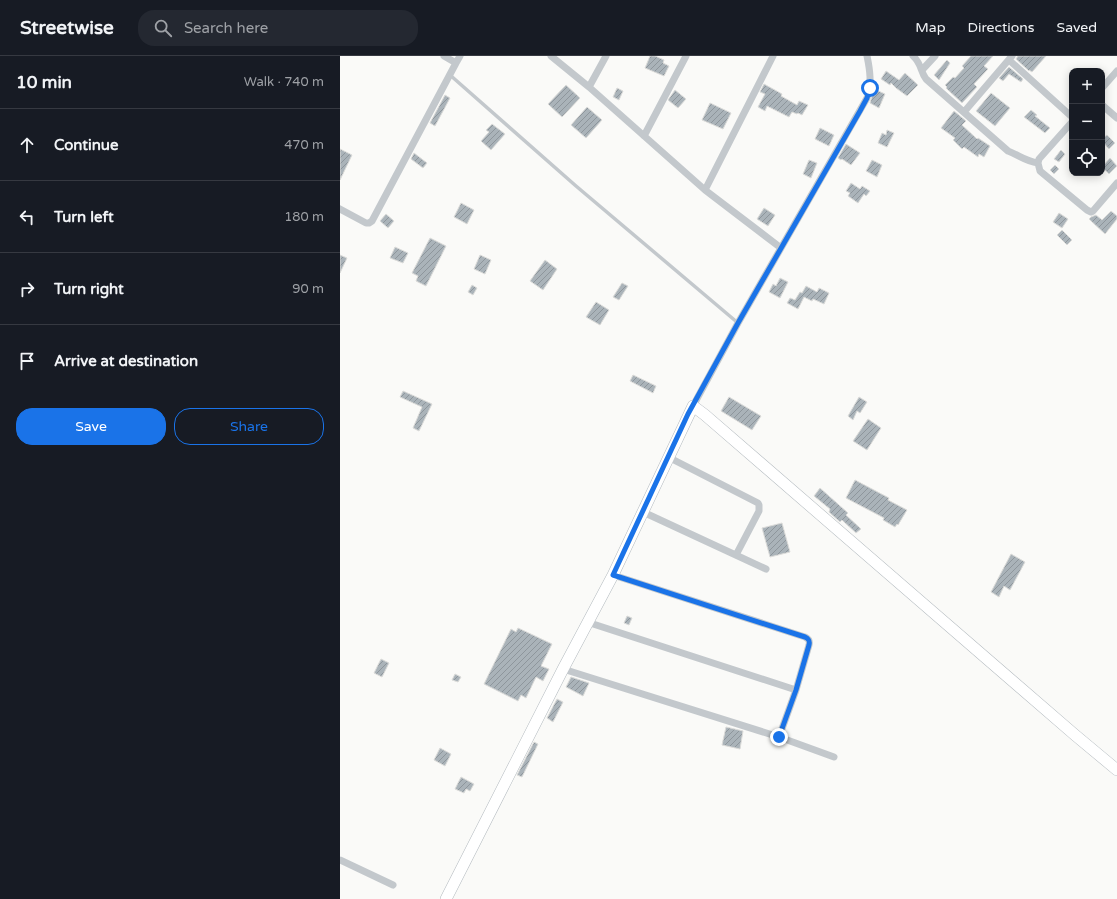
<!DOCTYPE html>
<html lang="en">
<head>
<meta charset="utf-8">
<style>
  :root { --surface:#171b24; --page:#242831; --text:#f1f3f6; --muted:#9ea1a6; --line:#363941; --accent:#1a73e8 }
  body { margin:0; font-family:"Varela Round",sans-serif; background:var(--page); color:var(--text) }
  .controls { position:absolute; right:12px; top:12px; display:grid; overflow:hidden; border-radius:8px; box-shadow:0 2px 10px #0003 }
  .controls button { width:36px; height:36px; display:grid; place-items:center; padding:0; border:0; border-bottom:1px solid var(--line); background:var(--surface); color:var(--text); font:20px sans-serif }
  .stop { position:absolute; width:12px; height:12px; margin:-9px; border:3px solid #1a73e8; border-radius:50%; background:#fff }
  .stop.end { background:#1a73e8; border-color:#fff; box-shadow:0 1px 4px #0008 }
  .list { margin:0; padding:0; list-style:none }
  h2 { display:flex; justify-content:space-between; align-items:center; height:52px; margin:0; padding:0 16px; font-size:17px }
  h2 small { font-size:13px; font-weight:400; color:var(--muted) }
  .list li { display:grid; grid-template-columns:26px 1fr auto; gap:12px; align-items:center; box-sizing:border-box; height:72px; padding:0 16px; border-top:1px solid var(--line) }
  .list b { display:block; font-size:15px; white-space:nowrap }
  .list em { font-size:13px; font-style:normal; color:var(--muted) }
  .actions { display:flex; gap:8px; padding:12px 16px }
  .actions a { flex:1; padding:9px 0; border:1px solid var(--accent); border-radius:16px; text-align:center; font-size:14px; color:var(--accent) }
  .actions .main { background:var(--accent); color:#fff }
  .icon { flex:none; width:22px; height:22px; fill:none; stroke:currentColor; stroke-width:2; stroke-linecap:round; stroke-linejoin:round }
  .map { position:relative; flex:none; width:777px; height:843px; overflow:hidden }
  header { display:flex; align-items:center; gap:24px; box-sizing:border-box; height:56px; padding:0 20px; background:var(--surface); border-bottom:1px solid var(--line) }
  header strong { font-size:19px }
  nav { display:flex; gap:22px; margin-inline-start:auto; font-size:14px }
  .search { width:280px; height:36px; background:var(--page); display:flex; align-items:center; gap:10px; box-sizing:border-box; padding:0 14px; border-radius:16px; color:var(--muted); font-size:15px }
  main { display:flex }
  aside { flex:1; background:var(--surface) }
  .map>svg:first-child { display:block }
</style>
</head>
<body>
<header>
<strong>Streetwise</strong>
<div class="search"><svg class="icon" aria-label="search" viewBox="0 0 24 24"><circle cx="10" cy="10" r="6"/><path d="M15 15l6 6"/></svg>Search here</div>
<nav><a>Map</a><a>Directions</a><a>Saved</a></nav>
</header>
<main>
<aside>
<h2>10 min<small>Walk · 740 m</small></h2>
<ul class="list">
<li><svg class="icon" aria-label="ahead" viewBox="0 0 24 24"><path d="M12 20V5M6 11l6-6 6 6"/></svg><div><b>Continue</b></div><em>470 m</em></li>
<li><svg class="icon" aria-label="left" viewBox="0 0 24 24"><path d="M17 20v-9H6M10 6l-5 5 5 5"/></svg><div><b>Turn left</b></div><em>180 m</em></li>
<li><svg class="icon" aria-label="right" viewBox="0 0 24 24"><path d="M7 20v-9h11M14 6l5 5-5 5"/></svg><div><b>Turn right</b></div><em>90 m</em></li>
<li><svg class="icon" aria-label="arrive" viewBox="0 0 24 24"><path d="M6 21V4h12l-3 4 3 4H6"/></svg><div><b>Arrive at destination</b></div></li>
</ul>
<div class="actions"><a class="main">Save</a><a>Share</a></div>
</aside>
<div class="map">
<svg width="777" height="843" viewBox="0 0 777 843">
  <defs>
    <pattern id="building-hatch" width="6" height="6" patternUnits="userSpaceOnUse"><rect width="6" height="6" fill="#aab3b9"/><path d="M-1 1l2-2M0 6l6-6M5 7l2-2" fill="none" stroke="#8e969c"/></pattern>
  </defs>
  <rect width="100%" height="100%" fill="#fafaf8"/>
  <path fill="url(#building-hatch)" stroke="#dcdcda" d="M 310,0 L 315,0 L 324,4 L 323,7 L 329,10 L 324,20 L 305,12 Z
    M 631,0 L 653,0 L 644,10 L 648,13 L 634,28 L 637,31 L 622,47 L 606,32 L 607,31 L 605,29 L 613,21 L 615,22 L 624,12 L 622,10 Z
    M 678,0 L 706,0 L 692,16 L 689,14 L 689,15 L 676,3 Z
    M 607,4 L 610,7 L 599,24 L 594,19 Z
    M 669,11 L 683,23 L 681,26 L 669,18 L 663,25 L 659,22 Z
    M 546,15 L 559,24 L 565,17 L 578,29 L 567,40 L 556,32 L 551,27 L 550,29 L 541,23 Z
    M 424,28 L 442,38 L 441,40 L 457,49 L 459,45 L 468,49 L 462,59 L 458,57 L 457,58 L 452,56 L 449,61 L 427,50 L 425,55 L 418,51 L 425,38 L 420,36 Z
    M 226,29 L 240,42 L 222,61 L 208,48 Z
    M 277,32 L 283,35 L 279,44 L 273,41 Z
    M 534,33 L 545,38 L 539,52 L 530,47 Z
    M 335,34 L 346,43 L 338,52 L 328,44 Z
    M 651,37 L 670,52 L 655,70 L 636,55 Z
    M 105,39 L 110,42 L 95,70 L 90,67 Z
    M 370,47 L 391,57 L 383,73 L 362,64 Z
    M 247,51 L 262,64 L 246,82 L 231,69 Z
    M 691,54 L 697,59 L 695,60 L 710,72 L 705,77 L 684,61 Z
    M 614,55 L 626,65 L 622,69 L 637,83 L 638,82 L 650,90 L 644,101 L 639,98 L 638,101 L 624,91 L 622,93 L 613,84 L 615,82 L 601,72 Z
    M 152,68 L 165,78 L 151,94 L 141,85 L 149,76 L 146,74 Z
    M 480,72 L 494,79 L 489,90 L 475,83 Z
    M 547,74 L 554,77 L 547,91 L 538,87 L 542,77 L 546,79 Z
    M 767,79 L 775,87 L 769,93 L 762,85 L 762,83 Z
    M 506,88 L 520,97 L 511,109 L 502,103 L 501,104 L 498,102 Z
    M 0,93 L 12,99 L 0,124 Z
    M 721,94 L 725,98 L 719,106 L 714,103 Z
    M 74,97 L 87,107 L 83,112 L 71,103 Z
    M 770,102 L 777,110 L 769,118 L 762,111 Z
    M 469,104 L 477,107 L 471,122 L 463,118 Z
    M 532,104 L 542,109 L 537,121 L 526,115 Z
    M 715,109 L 719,113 L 714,118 L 710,114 Z
    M 511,127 L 520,133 L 522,130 L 530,135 L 526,140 L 524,138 L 518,147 L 508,140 L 510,137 L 506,135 Z
    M 121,147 L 134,154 L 127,168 L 114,161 Z
    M 424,152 L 435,159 L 428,170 L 417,163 Z
    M 771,155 L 777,160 L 777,163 L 765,178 L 749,163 L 751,161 L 756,159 L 762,164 Z
    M 719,157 L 728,163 L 722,172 L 713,166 Z
    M 46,158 L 54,165 L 48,172 L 40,165 Z
    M 722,174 L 732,184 L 727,189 L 717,179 Z
    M 90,182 L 106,190 L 86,230 L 76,225 L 78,220 L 72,217 Z
    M 55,191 L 68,197 L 63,207 L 50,202 Z
    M 0,199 L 7,202 L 0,217 Z
    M 140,199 L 151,204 L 145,218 L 134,213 Z
    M 205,204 L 217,213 L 203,234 L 190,225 Z
    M 440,222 L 448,226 L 440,242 L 429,236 L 433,228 L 436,230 Z
    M 282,227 L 288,230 L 279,244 L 273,241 Z
    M 132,229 L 137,232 L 133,239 L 128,236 Z
    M 466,230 L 477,236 L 479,232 L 489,237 L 484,248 L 473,243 L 472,245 L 464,241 L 458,253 L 447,247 L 450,242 L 455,244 L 460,236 L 462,237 Z
    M 256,246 L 269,254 L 260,269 L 246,261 Z
    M 293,319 L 316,330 L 313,337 L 290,325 Z
    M 63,335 L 92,348 L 79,375 L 73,372 L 82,351 L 60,341 Z
    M 389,341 L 421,360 L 412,374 L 381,355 Z
    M 519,341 L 527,346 L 520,357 L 517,355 L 513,364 L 508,360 Z
    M 528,363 L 541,372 L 527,394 L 513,385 Z
    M 515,424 L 549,442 L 548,444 L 567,454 L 558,469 L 557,468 L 555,471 L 543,464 L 544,462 L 506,442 Z
    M 480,432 L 508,457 L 506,459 L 521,473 L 516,477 L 502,464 L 500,466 L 489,456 L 490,453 L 474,440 Z
    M 442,467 L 450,496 L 430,501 L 422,472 Z
    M 671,498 L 685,506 L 670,534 L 664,530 L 659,541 L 651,536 Z
    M 287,560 L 292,562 L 289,569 L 284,567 Z
    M 178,572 L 212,588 L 201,610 L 209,613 L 203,625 L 196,621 L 186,642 L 181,639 L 178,645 L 144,628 L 171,573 L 176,576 Z
    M 41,603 L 49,607 L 42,621 L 34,617 Z
    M 115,618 L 121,621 L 118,626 L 112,624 Z
    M 231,621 L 249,627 L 243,640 L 226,631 Z
    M 217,643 L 223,646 L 213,666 L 207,662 Z
    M 386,671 L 403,675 L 400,693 L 382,689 Z
    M 194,686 L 198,688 L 182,721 L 177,719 Z
    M 100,692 L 111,698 L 105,710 L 94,704 Z
    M 121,721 L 134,728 L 130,735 L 126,733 L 124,737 L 115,733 Z"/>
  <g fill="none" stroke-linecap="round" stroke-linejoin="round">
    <g stroke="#b3babf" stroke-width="12">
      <path id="secondary" d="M 106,843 L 223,613 L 273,519 L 353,350 L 365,359 L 735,679 L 777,714"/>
    </g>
    <path stroke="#c3c8cc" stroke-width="3.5" d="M 110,19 L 236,130 L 398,267"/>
    <path stroke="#c3c8cc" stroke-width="7" d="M 104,0 L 116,7 L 120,0
      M 211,0 L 249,31 L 365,134 L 441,192
      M 573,0 C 582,8 580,15 586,23 L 668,95 C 679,99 685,105 698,107
      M 669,4 L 732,61
      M 582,14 L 595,0
      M 249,31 L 266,0
      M 762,32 L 777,15
      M 762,49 L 777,62
      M 624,56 L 672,0
      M 732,66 L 699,103 L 698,107 L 700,115 L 747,154 L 751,156 L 753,155 L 777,127
      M 304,80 L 346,0
      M 365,134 L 433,0
      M 0,153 L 26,167 L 29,167 L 32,165 L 116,7
      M 353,350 L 398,267 L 527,42 C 532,28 530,14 527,0
      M 328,401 L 418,447 L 419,449 L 419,455 L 396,499
      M 303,456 L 426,513
      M 273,519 L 465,581 C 469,583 470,585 469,589 L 456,634 L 439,681
      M 247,566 L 456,634
      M 223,613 L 439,681 L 494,701
      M 0,804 L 53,829"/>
    <use href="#secondary" stroke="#fff" stroke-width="11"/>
  </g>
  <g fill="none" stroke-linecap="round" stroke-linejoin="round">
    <path stroke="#1a73e8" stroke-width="5" d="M 439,681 L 456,634 L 469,589 C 470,585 469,583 465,581 L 273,519 L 348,358 L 398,267 L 520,55 L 527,42 L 530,32"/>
  </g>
</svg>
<div class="controls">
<button>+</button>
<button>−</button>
<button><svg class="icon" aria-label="locate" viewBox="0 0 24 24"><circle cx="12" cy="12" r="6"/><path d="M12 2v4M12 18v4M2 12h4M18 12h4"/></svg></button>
</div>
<div class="stop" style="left:530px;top:32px"></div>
<div class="stop end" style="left:439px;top:681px"></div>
</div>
</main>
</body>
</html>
